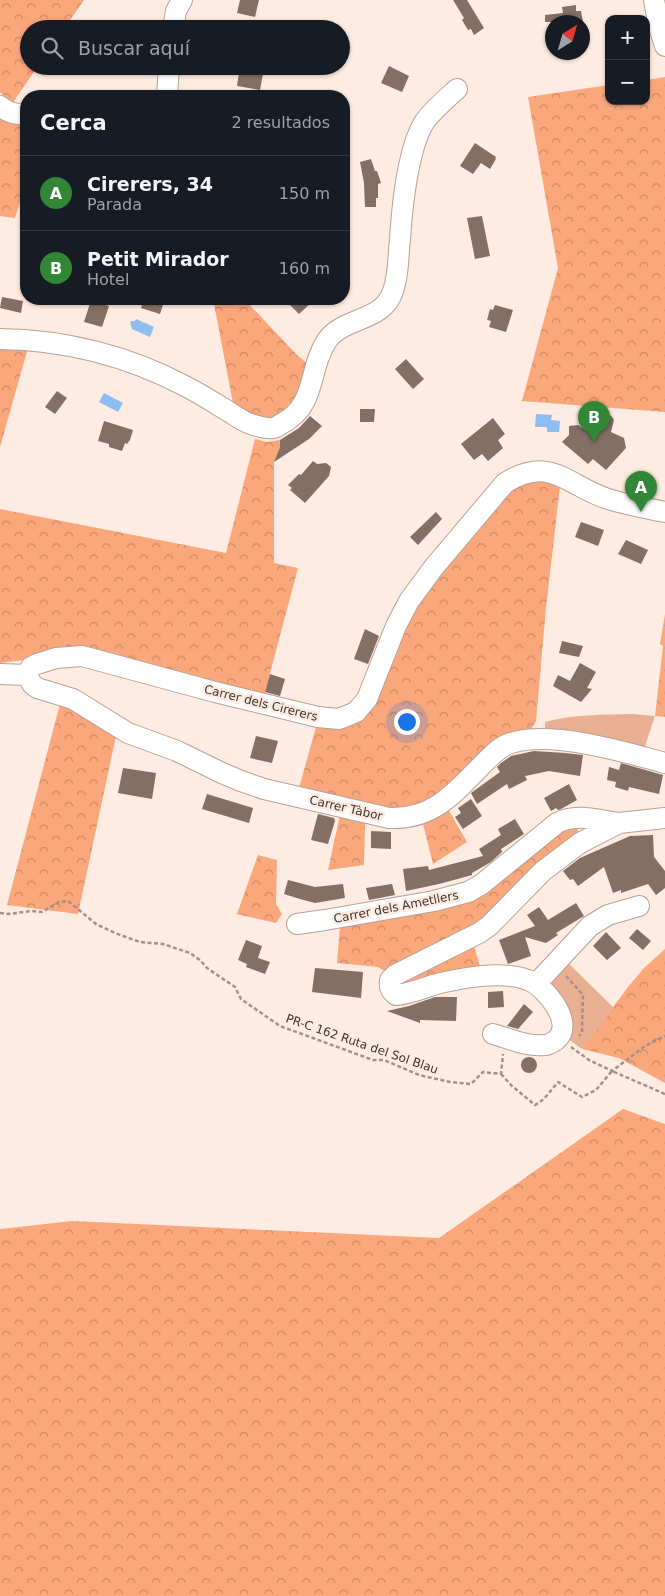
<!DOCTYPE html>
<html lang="es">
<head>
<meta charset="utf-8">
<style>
  :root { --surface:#171b24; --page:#20242c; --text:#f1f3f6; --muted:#9ea1a6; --line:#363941; --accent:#318735 }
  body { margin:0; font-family:"DejaVu Sans",sans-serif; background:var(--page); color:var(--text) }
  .controls { position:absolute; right:15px; top:15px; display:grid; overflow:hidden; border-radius:10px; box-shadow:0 1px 4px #0004 }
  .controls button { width:45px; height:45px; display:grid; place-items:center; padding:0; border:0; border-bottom:1px solid var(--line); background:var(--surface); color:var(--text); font:25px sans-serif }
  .compass { position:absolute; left:545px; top:15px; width:45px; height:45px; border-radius:50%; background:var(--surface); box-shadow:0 1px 4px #0004; rotate:37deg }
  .you { position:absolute; left:406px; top:721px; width:18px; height:18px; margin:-12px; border:4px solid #fff; border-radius:50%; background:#1a73e8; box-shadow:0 0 0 8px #1a73e833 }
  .badge { display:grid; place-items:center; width:32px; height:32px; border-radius:50%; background:var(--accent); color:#fff; font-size:16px; font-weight:700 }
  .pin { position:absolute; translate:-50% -41px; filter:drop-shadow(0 1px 2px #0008) }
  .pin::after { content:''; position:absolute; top:26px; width:18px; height:15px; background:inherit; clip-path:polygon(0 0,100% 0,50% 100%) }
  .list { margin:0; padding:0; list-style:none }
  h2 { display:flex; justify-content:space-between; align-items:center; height:65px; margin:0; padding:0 20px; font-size:21px }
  h2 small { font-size:16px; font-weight:400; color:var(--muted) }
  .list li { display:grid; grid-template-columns:32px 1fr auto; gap:15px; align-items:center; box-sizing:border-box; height:75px; padding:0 20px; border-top:1px solid var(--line) }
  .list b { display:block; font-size:19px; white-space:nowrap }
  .list p { margin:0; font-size:16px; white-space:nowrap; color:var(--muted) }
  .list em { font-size:16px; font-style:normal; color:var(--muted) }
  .icon { flex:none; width:28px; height:28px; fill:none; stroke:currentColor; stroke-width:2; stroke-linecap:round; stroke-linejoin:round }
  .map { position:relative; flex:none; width:665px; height:1596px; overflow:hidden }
  .search { position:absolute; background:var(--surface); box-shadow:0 1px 4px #0004; left:20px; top:20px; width:330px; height:55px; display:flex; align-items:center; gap:12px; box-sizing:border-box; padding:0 18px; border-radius:28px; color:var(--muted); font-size:19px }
  .panel { position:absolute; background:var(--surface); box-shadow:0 1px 4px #0004; left:20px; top:90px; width:330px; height:215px; border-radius:20px }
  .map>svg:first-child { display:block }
</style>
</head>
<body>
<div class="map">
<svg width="665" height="1596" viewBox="0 0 665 1596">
  <defs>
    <pattern id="forest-crowns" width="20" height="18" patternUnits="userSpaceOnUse" patternTransform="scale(1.25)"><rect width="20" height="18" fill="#faa77c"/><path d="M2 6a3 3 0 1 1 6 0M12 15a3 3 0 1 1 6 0" fill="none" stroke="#cc8966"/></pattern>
  </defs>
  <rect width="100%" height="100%" fill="#feebe1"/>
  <path fill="url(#forest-crowns)" d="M 0,0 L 84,0 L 64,29 L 29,29 L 29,66 L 38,66 L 12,104 L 7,100 L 0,92 Z
    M 665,77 L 665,412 L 522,401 L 558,268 L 528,97 L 609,85 L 609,101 L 646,101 L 646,80 Z
    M 0,116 L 26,123 L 26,183 L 15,218 L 0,216 Z
    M 213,299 L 244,299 L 297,355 L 308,364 L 298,394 L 290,407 L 272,418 L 263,419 L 234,408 Z
    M 0,348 L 28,348 L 0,447 Z
    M 255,439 L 267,442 L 280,440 L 280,447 L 274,462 L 274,563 L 298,568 L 264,696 L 96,649 L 65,646 L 24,660 L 0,663 L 0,509 L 226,553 Z
    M 536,480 L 547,481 L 560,486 L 546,608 L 536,721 L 530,731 L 458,778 L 428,803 L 393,811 L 299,788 L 316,727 C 331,729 349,730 361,721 C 370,714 377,694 382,683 C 395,654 406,623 424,596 L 514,486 Z
    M 665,614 L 665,717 L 655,716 L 663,646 L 660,644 Z
    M 60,704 L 71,709 L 116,736 L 78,914 L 7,905 Z
    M 448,809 L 467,842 L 433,864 L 423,824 L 444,813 Z
    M 340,815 L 365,822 L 364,865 L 328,870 Z
    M 572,827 L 577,827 L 578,832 L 477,926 L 386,972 L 378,967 L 337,963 L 340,926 L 449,906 L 560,832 Z
    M 258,855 L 277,860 L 276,904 L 282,914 L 276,923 L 237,914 Z
    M 474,946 L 481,970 L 399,985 L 418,972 L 467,951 Z
    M 665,949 L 665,1083 L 619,1058 L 582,1049 L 628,987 L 644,968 Z
    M 623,1109 L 665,1124 L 665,1596 L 0,1596 L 0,1229 L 72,1221 L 439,1238 Z"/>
  <path fill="#e9af92" d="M 632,714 L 655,716 L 644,749 L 545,731 L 545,722 C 573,714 603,715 632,714 Z
    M 566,961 L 614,1008 L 582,1049 L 568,1039 L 548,982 Z"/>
  <path fill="#8ebdf2" d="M 136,319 L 154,327 L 150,337 L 132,329 L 130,322 L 132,321 L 135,321 Z
    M 104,393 L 123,403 L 118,412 L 99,402 Z
    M 536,414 L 552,415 L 551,420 L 560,421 L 559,432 L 547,432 L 547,427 L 535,427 Z"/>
  <path fill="#836f64" d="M 240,0 L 259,0 L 255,17 L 237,13 Z
    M 453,0 L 467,0 L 484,28 L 474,35 L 471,29 L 468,30 L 462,20 L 464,18 Z
    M 576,5 L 576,11 L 581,11 L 583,22 L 545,22 L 545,15 L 563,13 L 562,7 Z
    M 240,66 L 264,68 L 260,90 L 237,86 Z
    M 389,66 L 409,76 L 402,92 L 381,83 Z
    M 475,143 L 496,157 L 495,159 L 496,159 L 490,169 L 481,163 L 473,174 L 460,166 Z
    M 371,159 L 375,171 L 377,171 L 381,183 L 378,184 L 378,198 L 376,198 L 376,207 L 365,207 L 364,183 L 360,162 Z
    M 482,216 L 490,256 L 475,259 L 467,218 Z
    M 2,297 L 23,301 L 21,313 L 0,308 Z
    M 144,299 L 165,299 L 160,314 L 141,308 Z
    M 284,299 L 315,299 L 299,314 Z
    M 91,300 L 109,306 L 102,327 L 84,322 Z
    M 495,305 L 513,310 L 506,332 L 489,327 L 491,321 L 487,320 L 490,309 L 493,310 Z
    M 406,359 L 424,379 L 413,389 L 395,369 Z
    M 57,391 L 67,398 L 55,414 L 45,407 Z
    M 360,409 L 375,409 L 374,422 L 360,422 Z
    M 599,414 L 601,416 L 609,414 L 613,418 L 614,420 L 611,432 L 624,438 L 626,448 L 606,470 L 593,459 L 588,464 L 562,442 L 569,435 L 569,426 L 578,425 L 585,430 Z
    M 310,416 L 322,426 L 309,439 L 274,462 L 280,447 L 280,440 L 299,428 Z
    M 493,418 L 505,434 L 498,440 L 503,448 L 488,461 L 482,454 L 474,460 L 461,444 Z
    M 104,421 L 133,430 L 130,440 L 127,444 L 125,443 L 122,451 L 109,447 L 109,444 L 98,441 Z
    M 313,461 L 317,464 L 326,463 L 331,467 L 329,476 L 305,503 L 290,490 L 292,488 L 288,485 L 299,474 L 301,475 Z
    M 436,512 L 442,519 L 418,545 L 410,537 Z
    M 581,522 L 604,530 L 598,546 L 575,537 Z
    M 626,540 L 648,550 L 641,564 L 618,554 Z
    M 365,629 L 379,636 L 368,664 L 354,659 Z
    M 562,641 L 583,646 L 579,657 L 559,653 Z
    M 580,663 L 596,672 L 587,688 L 592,689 L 581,702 L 553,686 L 558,675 L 570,681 Z
    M 270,674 L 285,679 L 280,696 L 265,692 Z
    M 256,736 L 278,741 L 272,763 L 250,758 Z
    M 534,751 L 565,753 L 583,755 L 580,776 L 549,771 L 525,776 L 527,780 L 509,789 L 507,784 L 477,804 L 471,793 L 500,772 L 497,767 L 501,763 L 511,756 Z
    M 621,763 L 663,775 L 659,794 L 629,787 L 628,791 L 615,787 L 616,782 L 607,780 L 609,767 L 619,770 Z
    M 123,768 L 156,773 L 152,799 L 118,793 Z
    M 569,784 L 577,800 L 561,809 L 558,810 L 556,808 L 551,811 L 544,798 Z
    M 207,794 L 253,808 L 249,823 L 202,809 Z
    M 471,799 L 482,816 L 463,829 L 455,817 L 461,813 L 458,808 Z
    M 318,814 L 334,818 L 335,821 L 328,844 L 311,840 Z
    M 515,819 L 524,834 L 501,849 L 502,852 L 491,862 L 472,873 L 472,875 L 439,884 L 406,891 L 403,869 L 428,866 L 429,870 L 483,856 L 479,849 L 501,835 L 498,829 Z
    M 371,831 L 391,832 L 391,849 L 371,848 Z
    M 653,835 L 654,857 L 665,871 L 665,888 L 656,895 L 648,884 L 621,893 L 621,890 L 613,893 L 604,867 L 578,886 L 573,879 L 570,880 L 563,871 L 580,858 L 630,836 Z
    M 288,880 L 315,887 L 343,884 L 345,898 L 315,903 L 300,899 L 284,894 Z
    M 392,884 L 395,895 L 369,900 L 366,888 Z
    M 576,903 L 584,916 L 556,933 L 558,935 L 546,943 L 525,937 L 531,956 L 508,964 L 499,940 L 535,926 L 527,915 L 539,907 L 548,920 Z
    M 637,929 L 651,941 L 643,950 L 629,938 Z
    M 606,932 L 621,948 L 607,960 L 593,946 Z
    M 246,940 L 262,946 L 258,958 L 270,962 L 265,974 L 246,967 L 247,964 L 238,960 Z
    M 315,968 L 363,972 L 361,998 L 312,992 Z
    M 503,991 L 504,1007 L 488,1008 L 488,992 Z
    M 435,997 L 457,997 L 456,1021 L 420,1020 L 420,1023 L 387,1011 L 409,1006 Z
    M 524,1004 L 533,1012 L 518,1029 L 507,1026 Z
    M521 1065a8 8 0 1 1 16 0a8 8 0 1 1-16 0Z"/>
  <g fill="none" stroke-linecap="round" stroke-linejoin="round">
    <g stroke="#b7a196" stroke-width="22">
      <path id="minor" d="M 654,0 L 659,27 L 665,46
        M 173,29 L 176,11 L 182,0
        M 167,96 L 169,66
        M 0,106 C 8,113 16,115 26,114
        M 0,339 C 65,340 128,356 185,386 C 201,394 216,404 231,413 C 237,417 244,422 251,424 C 256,426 268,429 273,428 C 276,428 280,424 283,423 C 317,404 308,370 326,342 C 342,316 383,323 393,291 C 399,275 398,256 400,239 C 402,208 408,147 425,121 C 434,109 446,99 457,89
        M 0,674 L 27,675
        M 27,675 L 31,667 L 37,664 L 56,658 L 82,656 L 215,692 L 318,717 L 339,719 L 356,712 L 367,699 L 396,626 L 409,601 L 434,567 L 505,483 C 551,454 567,486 608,499 C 627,505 646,508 665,512
        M 27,675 L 32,684 L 37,688 L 73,699 L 128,733 L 177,751 L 222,773 L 241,781 L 264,789 L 389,818 C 434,820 455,792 484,763 C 492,755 500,746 511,743 C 551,730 625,752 665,763
        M 297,924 L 325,920 L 434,901 L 468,892 L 482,884 L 557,823 C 576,813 598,820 619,823
        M 536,984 L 590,926 L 608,915 L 639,906
        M 493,1034 C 510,1039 528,1047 545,1045 C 549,1045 553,1042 556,1040 C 576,1024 545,986 528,980 C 502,970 459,978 433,985 C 421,989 409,994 396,995 C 390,991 389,987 390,980 L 395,975 L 479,933 L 489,926 L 543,871 L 580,843 L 619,823 L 665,818"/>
    </g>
    <path stroke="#a0928a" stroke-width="2.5" stroke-dasharray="4 2.5" stroke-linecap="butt" d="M 0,913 L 9,914 L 31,911 L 42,912 L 59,902 L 68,901 L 96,924 L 115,933 L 140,942 L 163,944 L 190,953 L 200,960 L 207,968 L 235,987 L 241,999 L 280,1026 L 373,1060 L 384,1060 L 419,1075 L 450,1082 L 471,1084 L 483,1072 L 501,1074 L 503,1054
      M 566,976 L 583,995 L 582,1032 L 579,1036
      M 571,1047 L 589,1060 L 612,1071 L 645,1046 L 665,1036
      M 501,1074 L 512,1086 L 535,1105 L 544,1099 L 558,1082 L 582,1097 L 596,1090 L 612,1071 L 665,1094"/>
    <use href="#minor" stroke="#fff" stroke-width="20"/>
  </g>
  <g text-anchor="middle" stroke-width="5" stroke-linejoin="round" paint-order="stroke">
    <g font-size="12" fill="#3d342f" stroke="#feebe1">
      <text transform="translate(261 703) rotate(14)" y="4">Carrer dels Cirerers</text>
      <text transform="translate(346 808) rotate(13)" y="4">Carrer Tàbor</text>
      <text transform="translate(396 907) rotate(-11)" y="4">Carrer dels Ametllers</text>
      <text transform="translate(362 1044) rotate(19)" y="4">PR-C 162 Ruta del Sol Blau</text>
    </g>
  </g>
</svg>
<div class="controls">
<button>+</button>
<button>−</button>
</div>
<svg class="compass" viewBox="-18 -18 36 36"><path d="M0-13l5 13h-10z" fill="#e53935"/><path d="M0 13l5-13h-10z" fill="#9ea1a6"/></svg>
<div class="you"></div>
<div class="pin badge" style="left:641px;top:512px">A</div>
<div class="pin badge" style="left:594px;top:442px">B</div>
<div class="search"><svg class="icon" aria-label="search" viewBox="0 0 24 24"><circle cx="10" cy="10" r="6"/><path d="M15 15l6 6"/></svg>Buscar aquí</div>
<section class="panel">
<h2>Cerca<small>2 resultados</small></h2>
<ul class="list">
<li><span class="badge">A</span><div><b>Cirerers, 34</b><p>Parada</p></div><em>150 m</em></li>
<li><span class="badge">B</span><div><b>Petit Mirador</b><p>Hotel</p></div><em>160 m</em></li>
</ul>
</section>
</div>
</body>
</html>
